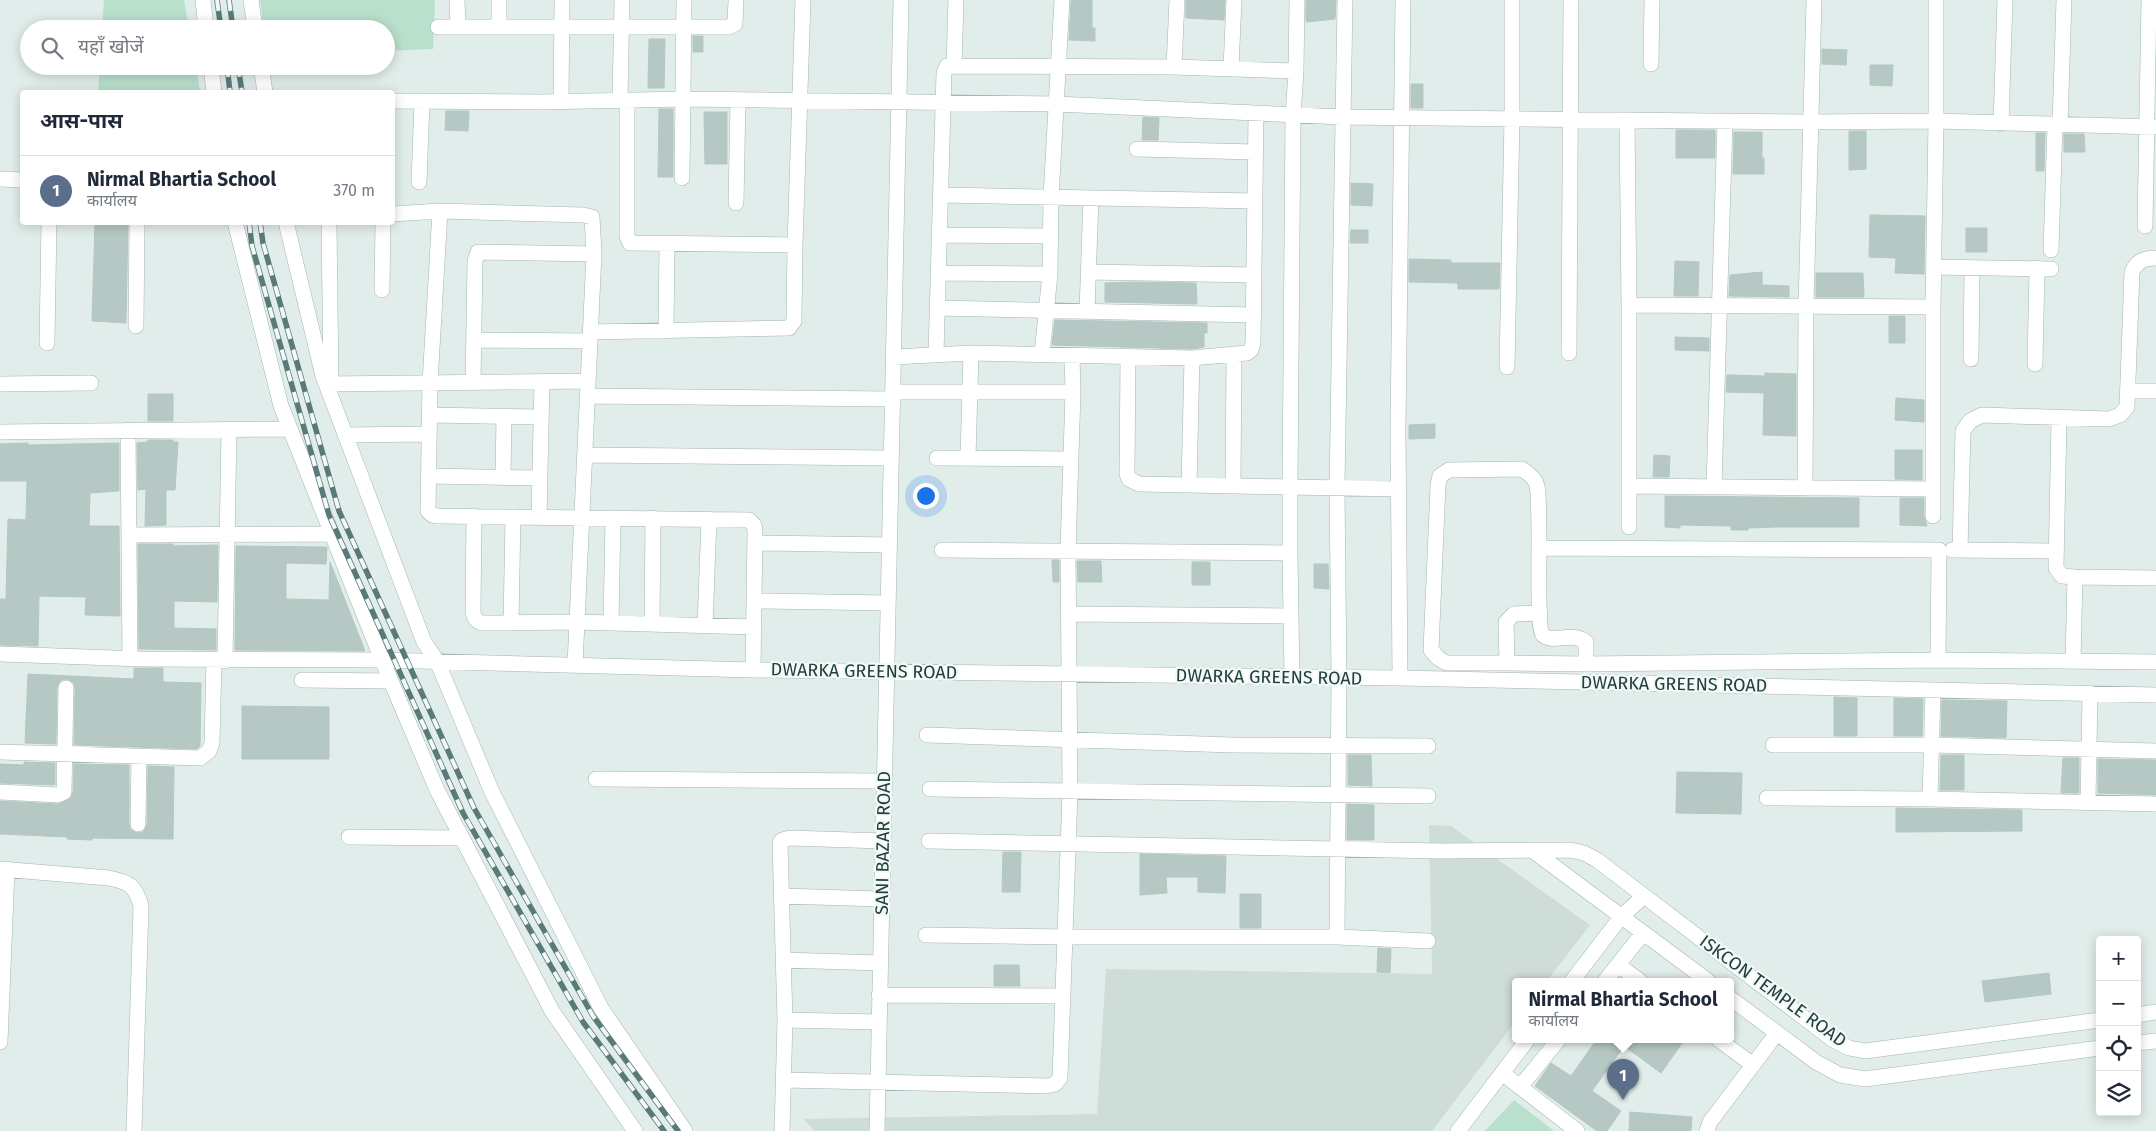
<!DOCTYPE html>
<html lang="hi">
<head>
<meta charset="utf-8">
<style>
  :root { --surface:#fff; --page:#f2f2f3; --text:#1f2937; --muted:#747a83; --line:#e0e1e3; --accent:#0f766e }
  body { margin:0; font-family:"Fira Sans","Noto Sans Devanagari",sans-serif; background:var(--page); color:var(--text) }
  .controls { position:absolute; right:15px; bottom:15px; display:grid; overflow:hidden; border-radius:5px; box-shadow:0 2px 12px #0003 }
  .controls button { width:45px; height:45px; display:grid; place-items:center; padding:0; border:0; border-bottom:1px solid var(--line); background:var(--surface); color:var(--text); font:25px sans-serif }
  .you { position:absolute; left:925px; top:495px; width:18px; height:18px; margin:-12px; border:4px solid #fff; border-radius:50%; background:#1a73e8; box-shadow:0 0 0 8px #1a73e833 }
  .badge { display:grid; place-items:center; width:32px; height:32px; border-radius:50%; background:var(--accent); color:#fff; font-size:16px; font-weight:700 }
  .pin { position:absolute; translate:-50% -41px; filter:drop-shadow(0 1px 2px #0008) }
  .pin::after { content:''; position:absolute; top:26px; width:18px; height:15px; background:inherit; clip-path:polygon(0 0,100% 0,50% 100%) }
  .popup { position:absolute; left:1512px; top:978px; width:222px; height:65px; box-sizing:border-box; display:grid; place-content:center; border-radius:5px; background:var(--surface); filter:drop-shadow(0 1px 4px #0005); font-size:16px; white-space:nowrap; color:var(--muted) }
  .popup b { font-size:19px; color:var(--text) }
  .popup::after { content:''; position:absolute; left:50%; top:100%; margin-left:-10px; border:10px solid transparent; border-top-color:var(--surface) }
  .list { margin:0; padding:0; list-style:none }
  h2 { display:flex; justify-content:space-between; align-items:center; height:65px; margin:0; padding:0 20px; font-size:21px }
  h2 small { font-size:16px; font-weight:400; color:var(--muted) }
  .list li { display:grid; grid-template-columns:32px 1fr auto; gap:15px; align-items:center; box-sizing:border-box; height:70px; padding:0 20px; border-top:1px solid var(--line) }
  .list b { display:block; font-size:19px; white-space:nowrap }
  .list p { margin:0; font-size:16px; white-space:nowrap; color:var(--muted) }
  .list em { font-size:16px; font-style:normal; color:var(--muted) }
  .icon { flex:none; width:28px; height:28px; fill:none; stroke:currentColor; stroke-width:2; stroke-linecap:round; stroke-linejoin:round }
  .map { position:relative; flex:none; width:2156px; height:1131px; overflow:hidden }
  .search { position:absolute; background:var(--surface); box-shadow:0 2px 12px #0003; left:20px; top:20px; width:375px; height:55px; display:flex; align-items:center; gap:12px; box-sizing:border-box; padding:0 18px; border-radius:28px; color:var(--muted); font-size:19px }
  .panel { position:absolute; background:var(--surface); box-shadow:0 2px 12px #0003; left:20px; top:90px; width:375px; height:135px; border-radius:5px }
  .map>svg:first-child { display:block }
</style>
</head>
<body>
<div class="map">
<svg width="2156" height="1131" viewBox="0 0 2156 1131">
  <rect width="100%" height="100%" fill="#e1edea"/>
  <path fill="#cfddd9" d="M 1429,825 L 1451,826 L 1590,925 L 1547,981 L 1516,981 L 1515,1022 L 1432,1131 L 814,1131 L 804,1119 L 1097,1114 L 1106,969 L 1432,974 Z"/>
  <path fill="#b8e0cc" d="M 104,0 L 184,0 L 189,29 L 102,29 Z
    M 260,0 L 435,0 L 433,49 L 386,51 L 386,29 L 264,29 Z
    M 100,66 L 196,66 L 200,92 L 98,92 Z
    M 1514,1100 L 1554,1131 L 1485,1131 Z"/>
  <path fill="#b6c8c4" stroke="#b3c7c3" d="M 1071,0 L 1092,0 L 1092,28 L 1095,28 L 1095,41 L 1069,40 Z
    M 1186,0 L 1225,0 L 1224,20 L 1186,18 Z
    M 1306,0 L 1336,0 L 1335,19 L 1306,22 Z
    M 693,36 L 703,36 L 703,52 L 693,52 Z
    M 649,39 L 665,39 L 664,88 L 648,88 Z
    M 1822,49 L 1847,50 L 1846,65 L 1822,64 Z
    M 1870,65 L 1893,65 L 1892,86 L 1870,85 Z
    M 1411,84 L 1423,84 L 1423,108 L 1411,108 Z
    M 659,109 L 673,109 L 673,177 L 658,177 Z
    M 446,111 L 469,111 L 468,131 L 445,130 Z
    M 704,112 L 727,112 L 727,164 L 705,164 Z
    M 1143,117 L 1159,118 L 1158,140 L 1142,140 Z
    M 1676,130 L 1715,130 L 1715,158 L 1676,158 Z
    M 1849,131 L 1866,131 L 1866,169 L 1849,170 Z
    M 1734,132 L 1762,132 L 1762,158 L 1764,158 L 1764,174 L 1733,174 Z
    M 2036,133 L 2045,133 L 2044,171 L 2036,171 Z
    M 2064,134 L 2084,134 L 2085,152 L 2064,152 Z
    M 1351,183 L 1373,184 L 1372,206 L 1351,205 Z
    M 1870,215 L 1925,216 L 1924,274 L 1895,273 L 1896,258 L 1869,257 Z
    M 95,222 L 128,222 L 126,323 L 92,321 Z
    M 1966,228 L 1987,228 L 1987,252 L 1966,252 Z
    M 1351,230 L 1368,230 L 1368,243 L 1350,243 Z
    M 1409,259 L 1451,260 L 1451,263 L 1500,263 L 1499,289 L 1458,289 L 1458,283 L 1409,282 Z
    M 1675,261 L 1699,262 L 1698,296 L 1674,296 Z
    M 1762,272 L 1762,285 L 1789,286 L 1789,297 L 1729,296 L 1730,275 Z
    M 1816,273 L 1863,273 L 1864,297 L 1816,297 Z
    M 1135,282 L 1196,283 L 1197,304 L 1105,302 L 1105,283 Z
    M 1889,316 L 1905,316 L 1905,343 L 1889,343 Z
    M 1055,320 L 1207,323 L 1207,333 L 1204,333 L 1204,347 L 1192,349 L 1052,345 Z
    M 1675,337 L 1709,338 L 1709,351 L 1675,350 Z
    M 1765,373 L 1796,374 L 1796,436 L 1763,435 L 1764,393 L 1726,392 L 1727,375 L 1765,376 Z
    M 148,394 L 173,394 L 173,421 L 148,421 Z
    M 1896,398 L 1924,400 L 1924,422 L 1895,420 Z
    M 1435,424 L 1435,438 L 1409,439 L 1409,425 Z
    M 148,440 L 173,440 L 173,442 L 178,442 L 175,490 L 166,490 L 166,525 L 145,526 L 146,489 L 138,490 L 137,443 L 148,442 Z
    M 28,443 L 28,445 L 119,443 L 119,491 L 90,493 L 89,526 L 119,526 L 120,616 L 85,615 L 86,597 L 39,596 L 38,646 L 0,645 L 0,599 L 6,599 L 8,519 L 26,520 L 27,481 L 0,481 L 0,444 Z
    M 1895,450 L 1922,450 L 1922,480 L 1895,479 Z
    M 1654,455 L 1670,456 L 1669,477 L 1653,477 Z
    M 1665,496 L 1859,498 L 1859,527 L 1776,527 L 1748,528 L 1748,530 L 1731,530 L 1731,526 L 1680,525 L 1680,528 L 1665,527 Z
    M 1900,498 L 1924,498 L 1924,516 L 1927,526 L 1900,525 Z
    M 138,544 L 173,544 L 173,546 L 218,545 L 217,602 L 174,601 L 174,628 L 216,629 L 216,650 L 139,649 Z
    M 236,546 L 327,547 L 326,564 L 286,563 L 286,599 L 329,600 L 330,562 L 365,651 L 235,650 Z
    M 1052,560 L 1059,560 L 1059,582 L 1053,582 Z
    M 1077,561 L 1101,561 L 1102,582 L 1078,582 Z
    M 1192,562 L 1210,562 L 1210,585 L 1192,585 Z
    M 1314,564 L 1328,564 L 1329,589 L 1314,588 Z
    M 134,668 L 163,668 L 163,682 L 201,683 L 200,746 L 197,749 L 74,745 L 75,688 L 74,683 L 67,679 L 61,680 L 57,687 L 56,744 L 25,743 L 28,674 L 134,679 Z
    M 1834,697 L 1857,698 L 1857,736 L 1834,736 Z
    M 1894,698 L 1923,699 L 1922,736 L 1894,736 Z
    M 1942,700 L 2007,701 L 2006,738 L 1941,736 Z
    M 242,706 L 329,707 L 329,759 L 242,759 Z
    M 1348,755 L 1371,755 L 1372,786 L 1348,785 Z
    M 1941,755 L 1964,755 L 1964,790 L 1940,790 Z
    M 2063,758 L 2079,758 L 2079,793 L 2061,793 Z
    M 2098,759 L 2156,760 L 2156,795 L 2098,793 Z
    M 24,762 L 55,763 L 55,785 L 0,783 L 0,764 L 24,765 Z
    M 74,764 L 129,765 L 129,824 L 130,829 L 137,833 L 143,832 L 147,825 L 148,766 L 174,767 L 173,839 L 92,838 L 92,840 L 67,839 L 67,837 L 0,834 L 0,801 L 58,804 L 68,800 L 73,793 Z
    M 1677,772 L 1742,773 L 1741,814 L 1676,813 Z
    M 1347,804 L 1374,805 L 1374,840 L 1347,840 Z
    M 1896,808 L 2022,810 L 2022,831 L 1896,832 Z
    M 1003,852 L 1021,852 L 1020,892 L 1002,892 Z
    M 1140,854 L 1226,856 L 1225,893 L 1198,892 L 1198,877 L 1166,877 L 1167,893 L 1140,895 Z
    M 1240,894 L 1261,894 L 1261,928 L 1240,928 Z
    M 1378,948 L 1391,949 L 1390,973 L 1377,972 Z
    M 994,965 L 1019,965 L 1020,986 L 994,986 Z
    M 2049,973 L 2051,994 L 1985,1002 L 1982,981 Z
    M 1597,1039 L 1685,1039 L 1661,1073 L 1624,1046 L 1592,1091 L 1621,1111 L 1607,1131 L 1597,1131 L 1535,1086 L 1551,1063 L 1571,1076 Z
    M 1630,1112 L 1692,1117 L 1691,1131 L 1629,1131 Z"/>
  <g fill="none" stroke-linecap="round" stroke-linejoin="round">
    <g stroke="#a3b5b3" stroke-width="16">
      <path id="minor" d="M 203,0 L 206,29
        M 251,0 L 255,29
        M 457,0 L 458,27
        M 438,27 L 728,27 L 735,24 L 736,0
        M 499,27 L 499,0
        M 1651,64 L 1652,0
        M 954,65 L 956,0
        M 211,66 L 214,92
        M 261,66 L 265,92
        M 1174,67 L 1177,0
        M 1231,69 L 1234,0
        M 1296,71 L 1297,0
        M 620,100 L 622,0
        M 627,100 L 627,236 L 630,243 L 795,245 L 803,0
        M 392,101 L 541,102 L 684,99 L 1056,104 L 1342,117 L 1810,122 L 1936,121 L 2156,127
        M 561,101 L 562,0
        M 1627,120 L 1629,305 L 1933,307 L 1936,121 L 1936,0
        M 2001,124 L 2005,0
        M 2060,125 L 2064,0
        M 1137,149 L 1255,152
        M 682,178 L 684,0
        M 0,179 L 22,180
        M 419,182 L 422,101
        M 941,195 L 1255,201
        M 736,203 L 738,100
        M 440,211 L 430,383 L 428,511 L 432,515 L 438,516 L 749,520 L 754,525 L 755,531 L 753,670
        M 392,214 L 440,211 L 583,215 L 592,217 L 594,254 L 575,665
        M 235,222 L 281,406 L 382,660 L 437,790 L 552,1011 L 635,1131
        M 286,222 L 323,376 L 424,642 L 437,661 L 492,792 L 601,1008 L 685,1131
        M 329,222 L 331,383
        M 2145,226 L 2149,0
        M 940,235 L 1050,236
        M 2051,250 L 2055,125
        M 1934,267 L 2051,269
        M 1088,272 L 1254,275
        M 939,273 L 1050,274
        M 382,290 L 383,222
        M 1933,307 L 1933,516
        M 938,308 L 1254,315
        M 1087,311 L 1091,198
        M 136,326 L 137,222
        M 666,331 L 667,244
        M 591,332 L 789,328 L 794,321 L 795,245
        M 474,340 L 590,341
        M 47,343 L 49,222
        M 1569,353 L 1571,0
        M 936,354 L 944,73 L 947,66 L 1174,67 L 1296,71 L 1293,116 L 1290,487 L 1139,484 L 1129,479 L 1127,474 L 1128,357
        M 1042,354 L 1050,274 L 1051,197 L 1062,0
        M 893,357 L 971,353 L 1192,358 L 1247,353 L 1251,350 L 1253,343 L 1256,114
        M 1971,359 L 1972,268
        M 2035,364 L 2037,268
        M 1507,367 L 1512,118 L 1512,0
        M 473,383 L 475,261 L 478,252 L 594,254
        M 0,384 L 91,383
        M 326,384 L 588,381
        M 2128,391 L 2156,391
        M 893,392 L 1073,392
        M 588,396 L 893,399
        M 429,415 L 541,417
        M 2059,419 L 2056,568 L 2062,576 L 2075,577 L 2156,578
        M 128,430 L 130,659
        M 0,432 L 290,429
        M 345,435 L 429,434
        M 585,455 L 891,458
        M 937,458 L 1071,459
        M 968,458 L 971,353
        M 428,476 L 540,478
        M 503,477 L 504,416
        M 1189,485 L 1192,358
        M 1233,486 L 1234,354
        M 1629,486 L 1933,489
        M 1714,487 L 1725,121
        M 1805,488 L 1806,306 L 1814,0
        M 474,516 L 473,611 C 474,617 475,621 482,623 L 577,622 L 754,627
        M 539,517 L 542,382
        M 1629,527 L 1629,305
        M 129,535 L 332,534
        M 755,543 L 889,545
        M 1539,548 L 1939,550 L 1938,660 L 2156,662
        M 942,550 L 1290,553 L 1290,487 L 1399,489
        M 1952,550 L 2055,551
        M 1960,550 L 1963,431 L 1970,421 L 1982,415 L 2109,419 L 2120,415 L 2127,407 L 2132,272 C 2137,261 2144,258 2156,258
        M 1290,553 L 1292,677
        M 755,601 L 888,603
        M 1540,613 L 1514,614 L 1506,622 L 1507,663 L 1446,663 L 1438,658 L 1431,650 L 1438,485 L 1440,476 L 1449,470 L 1522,469 C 1528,473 1536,479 1537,486 C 1542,508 1535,627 1543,635 C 1552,644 1573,631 1586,642 L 1586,664 L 1938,660
        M 1068,614 L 1291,616
        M 511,623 L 513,517
        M 611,623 L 613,518
        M 652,624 L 653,518
        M 705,626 L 709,519
        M 0,654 L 143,659 L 382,660 L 753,670 L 1400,678 L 2156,695
        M 225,661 L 229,429
        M 2073,661 L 2075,577
        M 1507,663 L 1586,664
        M 1400,678 L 1398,431 L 1403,0
        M 302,680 L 391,681
        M 927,735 L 1233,745 L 1428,746
        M 1773,745 L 1932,745 L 2156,751
        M 0,752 L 200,758 L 209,751 L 212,743 L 214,660
        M 596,779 L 884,781
        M 930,789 L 1428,796
        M 0,792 L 58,795 L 64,792 L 66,688
        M 1767,798 L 1930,799 L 2156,804
        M 1930,799 L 1933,690
        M 2088,802 L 2090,693
        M 138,824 L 139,756
        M 349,837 L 462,838
        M 929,841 L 1442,851 L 1570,850 L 1584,853 L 1597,860 L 1832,1039 L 1849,1048 L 1865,1051 L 2100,1020
        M 1532,850 L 1708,981
        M 0,869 L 109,878 C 129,882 135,885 141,906 L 134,1131
        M 781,896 L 881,899
        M 926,935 L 1065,937 L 1337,937 L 1339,677 L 1337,488 L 1345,0
        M 1337,937 L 1428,941
        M 783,960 L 880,963
        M 1618,965 L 1640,981
        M 1572,981 L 1621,917 L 1644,896
        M 1605,981 L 1643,933
        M 879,995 L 1063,996
        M 1730,998 L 1816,1062 L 1840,1075 L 1865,1079 L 2100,1048
        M 2137,1015 L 2156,1012
        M 785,1020 L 879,1022
        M 1718,1039 L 1753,1065
        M 0,1042 L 7,869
        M 2137,1043 L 2156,1041
        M 1502,1073 L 1577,1131
        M 784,1080 L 1046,1086 L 1055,1084 L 1060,1078 L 1070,792 L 1068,551 L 1073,392 L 1072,356
        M 1520,1087 L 1559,1039
        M 782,1131 L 785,1020 L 780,843 L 782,840 L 790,838 L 883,841
        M 877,1131 L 901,0
        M 1458,1131 L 1528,1039
        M 1707,1131 L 1710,1122 L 1777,1033"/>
    </g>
    <use href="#minor" stroke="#fff" stroke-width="15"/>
    <g stroke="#5a7a79" stroke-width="5.5">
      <path id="rail" d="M 217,0 L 221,29
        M 229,0 L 233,29
        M 227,66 L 230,92
        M 238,66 L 242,92
        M 249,222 L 252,246 L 329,515 L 463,813 L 583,1022 L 664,1131
        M 260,222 L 263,243 L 339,511 L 474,808 L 593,1016 L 678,1131"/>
    </g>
    <use href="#rail" stroke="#f2f9f7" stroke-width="4" stroke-dasharray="11" stroke-linecap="butt"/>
  </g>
  <g text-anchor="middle" stroke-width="4.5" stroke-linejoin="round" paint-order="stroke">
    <g font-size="18" fill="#203f3d" stroke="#f2f9f7">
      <text transform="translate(864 671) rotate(1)" y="6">DWARKA GREENS ROAD</text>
      <text transform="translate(1269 677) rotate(1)" y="6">DWARKA GREENS ROAD</text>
      <text transform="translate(1674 684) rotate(1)" y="6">DWARKA GREENS ROAD</text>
      <text transform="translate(883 843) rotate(-89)" y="6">SANI BAZAR ROAD</text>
      <text transform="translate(1773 991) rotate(36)" y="6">ISKCON TEMPLE ROAD</text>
    </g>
  </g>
</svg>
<div class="controls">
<button>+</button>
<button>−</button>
<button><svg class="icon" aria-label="locate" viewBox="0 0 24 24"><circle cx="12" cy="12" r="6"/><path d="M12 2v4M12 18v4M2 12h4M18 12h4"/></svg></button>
<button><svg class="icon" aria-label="layers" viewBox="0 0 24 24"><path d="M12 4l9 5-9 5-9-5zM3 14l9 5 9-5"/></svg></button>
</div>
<div class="you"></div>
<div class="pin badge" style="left:1623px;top:1100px;background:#5c6f8a">1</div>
<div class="popup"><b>Nirmal Bhartia School</b>कार्यालय</div>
<div class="search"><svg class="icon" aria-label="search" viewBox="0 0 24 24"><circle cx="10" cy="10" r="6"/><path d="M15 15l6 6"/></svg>यहाँ खोजें</div>
<section class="panel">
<h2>आस-पास<small></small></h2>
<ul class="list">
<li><span class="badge" style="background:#5c6f8a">1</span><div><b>Nirmal Bhartia School</b><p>कार्यालय</p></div><em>370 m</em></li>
</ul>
</section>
</div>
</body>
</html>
